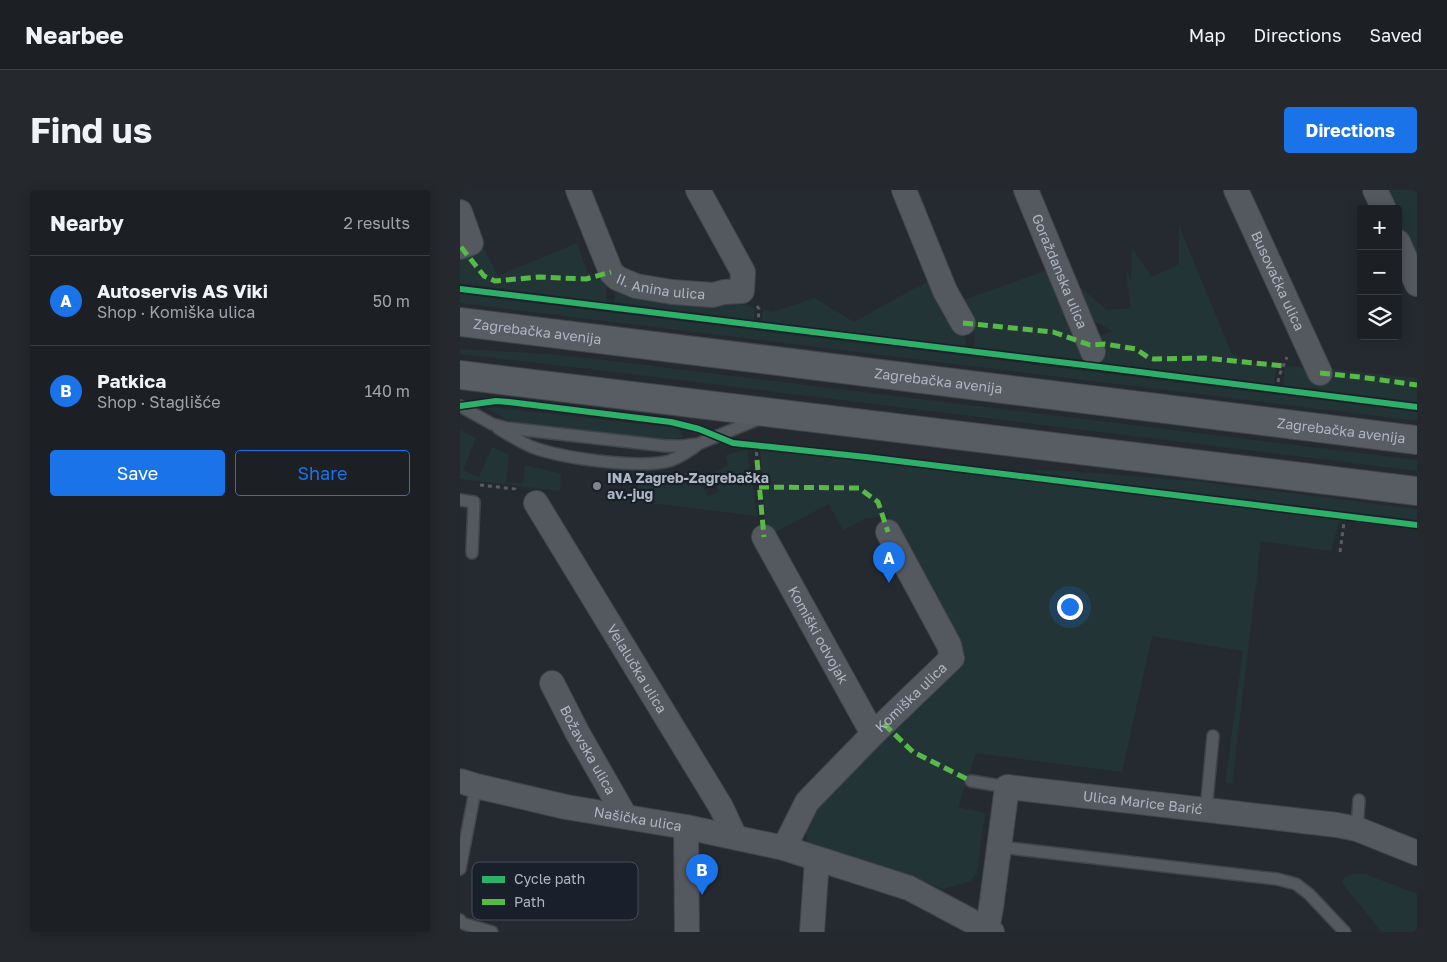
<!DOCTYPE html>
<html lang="en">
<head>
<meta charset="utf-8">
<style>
  :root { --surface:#1c2025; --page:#25282d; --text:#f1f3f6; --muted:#a0a3a7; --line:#3a3e42; --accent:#1a73e8 }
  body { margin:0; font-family:"Golos Text",sans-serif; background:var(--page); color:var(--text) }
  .controls { position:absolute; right:15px; top:15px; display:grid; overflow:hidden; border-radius:5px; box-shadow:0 2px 12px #0003 }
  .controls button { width:45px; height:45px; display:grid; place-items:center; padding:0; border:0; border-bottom:1px solid var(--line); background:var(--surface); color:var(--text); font:25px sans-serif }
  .you { position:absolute; left:609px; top:416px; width:18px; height:18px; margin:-12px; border:4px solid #fff; border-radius:50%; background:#1a73e8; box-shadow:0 0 0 8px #1a73e833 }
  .badge { display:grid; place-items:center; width:32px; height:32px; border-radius:50%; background:var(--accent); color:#fff; font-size:16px; font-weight:700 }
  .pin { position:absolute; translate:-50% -41px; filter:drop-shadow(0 1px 2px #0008) }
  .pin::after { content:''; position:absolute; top:26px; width:18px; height:15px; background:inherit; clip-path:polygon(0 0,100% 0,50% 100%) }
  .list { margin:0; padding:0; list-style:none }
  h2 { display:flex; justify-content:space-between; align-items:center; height:65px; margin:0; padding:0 20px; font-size:21px }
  h2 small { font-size:16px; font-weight:400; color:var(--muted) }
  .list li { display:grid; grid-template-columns:32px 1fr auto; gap:15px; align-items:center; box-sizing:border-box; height:90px; padding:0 20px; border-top:1px solid var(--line) }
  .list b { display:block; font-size:19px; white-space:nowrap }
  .list p { margin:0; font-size:16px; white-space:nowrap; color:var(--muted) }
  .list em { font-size:16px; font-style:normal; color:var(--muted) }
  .actions { display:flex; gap:10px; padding:15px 20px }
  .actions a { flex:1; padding:11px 0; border:1px solid var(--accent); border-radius:5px; text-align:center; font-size:18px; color:var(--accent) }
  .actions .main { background:var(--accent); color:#fff }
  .icon { flex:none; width:28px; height:28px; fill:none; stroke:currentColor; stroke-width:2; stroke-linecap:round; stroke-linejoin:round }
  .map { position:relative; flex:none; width:957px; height:742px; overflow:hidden; border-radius:5px }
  header { display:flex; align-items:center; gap:30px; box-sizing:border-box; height:70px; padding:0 25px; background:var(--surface); border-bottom:1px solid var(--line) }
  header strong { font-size:24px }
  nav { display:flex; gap:28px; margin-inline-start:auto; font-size:18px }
  .intro { display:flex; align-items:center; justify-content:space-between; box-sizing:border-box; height:120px; padding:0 30px }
  h1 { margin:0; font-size:35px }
  .button { padding:12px 22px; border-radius:5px; background:var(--accent); color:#fff; font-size:18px; font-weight:700 }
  main { display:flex; gap:30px; padding:0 30px }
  aside { flex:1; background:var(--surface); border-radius:5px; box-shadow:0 2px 12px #0003 }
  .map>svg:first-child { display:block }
</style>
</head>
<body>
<header>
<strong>Nearbee</strong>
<nav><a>Map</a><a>Directions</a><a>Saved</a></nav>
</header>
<div class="intro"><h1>Find us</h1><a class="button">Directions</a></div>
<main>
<aside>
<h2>Nearby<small>2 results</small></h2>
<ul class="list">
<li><span class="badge">A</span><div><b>Autoservis AS Viki</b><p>Shop · Komiška ulica</p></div><em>50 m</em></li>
<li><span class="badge">B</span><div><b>Patkica</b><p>Shop · Staglišće</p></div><em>140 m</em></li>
</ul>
<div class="actions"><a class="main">Save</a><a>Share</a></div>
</aside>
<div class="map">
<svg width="957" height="742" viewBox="0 0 957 742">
  <rect width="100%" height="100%" fill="#252a31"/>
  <path fill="#233437" d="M 927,0 L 957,0 L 957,74 L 938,30 L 938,19 L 933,19 Z
    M 719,36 L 771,162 L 783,172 L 816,175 L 814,194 L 638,172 L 635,148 L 653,141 L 634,131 L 620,97 L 647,120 L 671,118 L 666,82 L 671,90 L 672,58 L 692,87 L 719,74 Z
    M 117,53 L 127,81 L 146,93 L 146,112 L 0,93 L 0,65 L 22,55 L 38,86 Z
    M 590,79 L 626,170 L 514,157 L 515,144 L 501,111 Z
    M 470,90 L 485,127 L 492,127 L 506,150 L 505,156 L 302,131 L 303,119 L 313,122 L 354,108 L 394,132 Z
    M 155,99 L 266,110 L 295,118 L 294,130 L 154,112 Z
    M 0,104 L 957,222 L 957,231 L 0,113 Z
    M 0,159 L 88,164 L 136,169 L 957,270 L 957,281 L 171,184 L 0,164 Z
    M 825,176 L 870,179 L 957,188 L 957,212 L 823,195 Z
    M 27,218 L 37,218 L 218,238 L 224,246 L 214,250 L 203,250 L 61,233 L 48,230 Z
    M 0,240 L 16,248 L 3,280 L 19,287 L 32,257 L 49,265 L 46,292 L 63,294 L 65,275 L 101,284 L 100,301 L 0,289 Z
    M 300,259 L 626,298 L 879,330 L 871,361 L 801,351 L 772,594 L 766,593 L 766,587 L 783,461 L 692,446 L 662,582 L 516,563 L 498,617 L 525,623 L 517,681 L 511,691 L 483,699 L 348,653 C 343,635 348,628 356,613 L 506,465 L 463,393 L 427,326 L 406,328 L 383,340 L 369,314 L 307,346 Z
    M 287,260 L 297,326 L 176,311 L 178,292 L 201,293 L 233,280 L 248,306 L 259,302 L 251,284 L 268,275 L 266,265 Z
    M 572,280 L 611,281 L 743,292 L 957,319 L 957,330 L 614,288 L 575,282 Z
    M 892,684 L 905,684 L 957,704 L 957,742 L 922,742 L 882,693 L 884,688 Z"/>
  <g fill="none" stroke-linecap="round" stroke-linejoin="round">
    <g stroke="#41454a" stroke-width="14">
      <path id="service" d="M 0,216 L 32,234 L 47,238 L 206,256 L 222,256 L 238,254 L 301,228
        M 38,238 C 49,245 60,252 72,257 C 101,268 180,279 209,271 C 219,268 227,262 236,256
        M 0,310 L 14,312 L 12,363
        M 511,591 L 547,597
        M 746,621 L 753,546
        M 897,639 L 899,610
        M 540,657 L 817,689 L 836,694 L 849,704 L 885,742
        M 0,679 L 16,596
        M 0,730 L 1,733 L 32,742"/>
    </g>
    <g stroke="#41454a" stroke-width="26">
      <g id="minor">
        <path id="s1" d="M 118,0 L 151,82 L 157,88 L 176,96 L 212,102 L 253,105 L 264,102 L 282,101 L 283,82 L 238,0"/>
        <path d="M 444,0 L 485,101 L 503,133"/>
        <path id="s2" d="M 566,0 L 633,162"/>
        <path id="s3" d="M 776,0 L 860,183"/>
        <path d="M 915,0 L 924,19"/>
        <path d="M 0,22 L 11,53 L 0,57"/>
        <path d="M 938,52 L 957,94"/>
        <path id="s4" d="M 76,313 L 261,617 L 275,647"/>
        <path id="s5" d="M 304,347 L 413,544"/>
        <path id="s6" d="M 92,493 L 117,542 L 165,626"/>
        <path id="s7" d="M 0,591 L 16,596 L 106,617 L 226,637 L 324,658 L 449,698 L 532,742"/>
        <path d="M 226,637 L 227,742"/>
        <path id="s8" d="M 324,658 L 347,612 L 413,544 L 492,468 L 489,455 L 428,342"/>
        <path id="s9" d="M 527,739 L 531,718 L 547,597 L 877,635 L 897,639 L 957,663"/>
        <path d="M 352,742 L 357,669"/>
      </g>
    </g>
    <g stroke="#41454a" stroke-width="30">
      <g id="secondary">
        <path id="s10" d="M 0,132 L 957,250"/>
        <path d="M 0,185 L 957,301"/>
      </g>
    </g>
    <path stroke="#575d63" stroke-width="3" stroke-dasharray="4 4" stroke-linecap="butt" d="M 297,116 L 299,119 L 298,135
      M 149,117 L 150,110
      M 817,200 L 819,186 L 827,167
      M 296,254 L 297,270
      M 20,295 L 55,299 L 58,302
      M 880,362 L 885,325"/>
    <use href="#service" stroke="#54585f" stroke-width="11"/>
    <use href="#minor" stroke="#54585f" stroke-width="24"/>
    <use href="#secondary" stroke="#585d64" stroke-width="28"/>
    <path stroke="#58b947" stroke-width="5" stroke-dasharray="10 5" stroke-linecap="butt" d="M 1,57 L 24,86 L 35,91 L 79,87 L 126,89 L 151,82
      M 503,133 L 593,142 L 630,155 L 645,154 L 676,159 L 689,168 L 694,169 L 745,168 L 823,176
      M 860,183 L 900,187 L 957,195
      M 297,270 L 304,347
      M 299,297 L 399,298 L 418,312 L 428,342
      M 424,534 L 453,562 L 511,591"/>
    <g stroke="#19202b" stroke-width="9">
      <path id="cycleway" d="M 0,99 L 632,176 L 957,217
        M 0,216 L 36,211 L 49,212 L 211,232 L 239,239 L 273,253 L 406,267 L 957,335"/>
    </g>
    <use href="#cycleway" stroke="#2db169" stroke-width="6"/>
  </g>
  <circle fill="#7d8590" stroke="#19202b" stroke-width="2" cx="137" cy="296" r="5"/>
  <g text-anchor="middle" stroke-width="4.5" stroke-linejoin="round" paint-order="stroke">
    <g font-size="14" fill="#adb6c3" stroke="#19202b">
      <text dy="5" stroke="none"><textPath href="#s2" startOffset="88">Goraždanska ulica</textPath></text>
      <text dy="5" stroke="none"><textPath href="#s3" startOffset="100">Busovačka ulica</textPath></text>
      <text dy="5" stroke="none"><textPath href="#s1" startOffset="142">II. Anina ulica</textPath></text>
      <text dy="5" stroke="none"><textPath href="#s10" startOffset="78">Zagrebačka avenija</textPath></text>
      <text dy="5" stroke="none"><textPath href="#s10" startOffset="482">Zagrebačka avenija</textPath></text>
      <text dy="5" stroke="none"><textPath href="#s10" startOffset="888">Zagrebačka avenija</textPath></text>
      <text dy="5" stroke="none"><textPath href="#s5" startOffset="112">Komiški odvojak</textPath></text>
      <text dy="5" stroke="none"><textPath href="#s4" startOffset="194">Velalučka ulica</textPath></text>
      <text dy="5" stroke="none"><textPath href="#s8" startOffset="199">Komiška ulica</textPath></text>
      <text dy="5" stroke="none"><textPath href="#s6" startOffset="76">Božavska ulica</textPath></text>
      <text dy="5" stroke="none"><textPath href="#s9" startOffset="280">Ulica Marice Barić</textPath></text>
      <text dy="5" stroke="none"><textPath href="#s7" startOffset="182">Našička ulica</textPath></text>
    </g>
    <g font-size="14" font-weight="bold" fill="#adb6c3" stroke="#19202b" text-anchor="start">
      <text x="147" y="293">INA Zagreb-Zagrebačka<tspan x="147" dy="16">av.-jug</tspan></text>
    </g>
  </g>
  <rect x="12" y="672" width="166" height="58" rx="8" fill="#19202b" stroke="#454d59" stroke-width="1"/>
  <rect x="22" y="686" width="23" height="7" fill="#2db169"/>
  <rect x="22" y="709" width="23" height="6" fill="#58b947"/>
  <g font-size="14" fill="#adb6c3">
    <text x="54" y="694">Cycle path</text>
    <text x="54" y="717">Path</text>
  </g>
</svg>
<div class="controls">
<button>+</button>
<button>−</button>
<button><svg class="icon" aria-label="layers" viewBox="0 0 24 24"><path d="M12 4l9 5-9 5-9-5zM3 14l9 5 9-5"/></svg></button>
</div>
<div class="you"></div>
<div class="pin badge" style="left:429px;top:393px">A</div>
<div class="pin badge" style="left:242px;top:705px">B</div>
</div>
</main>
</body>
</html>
